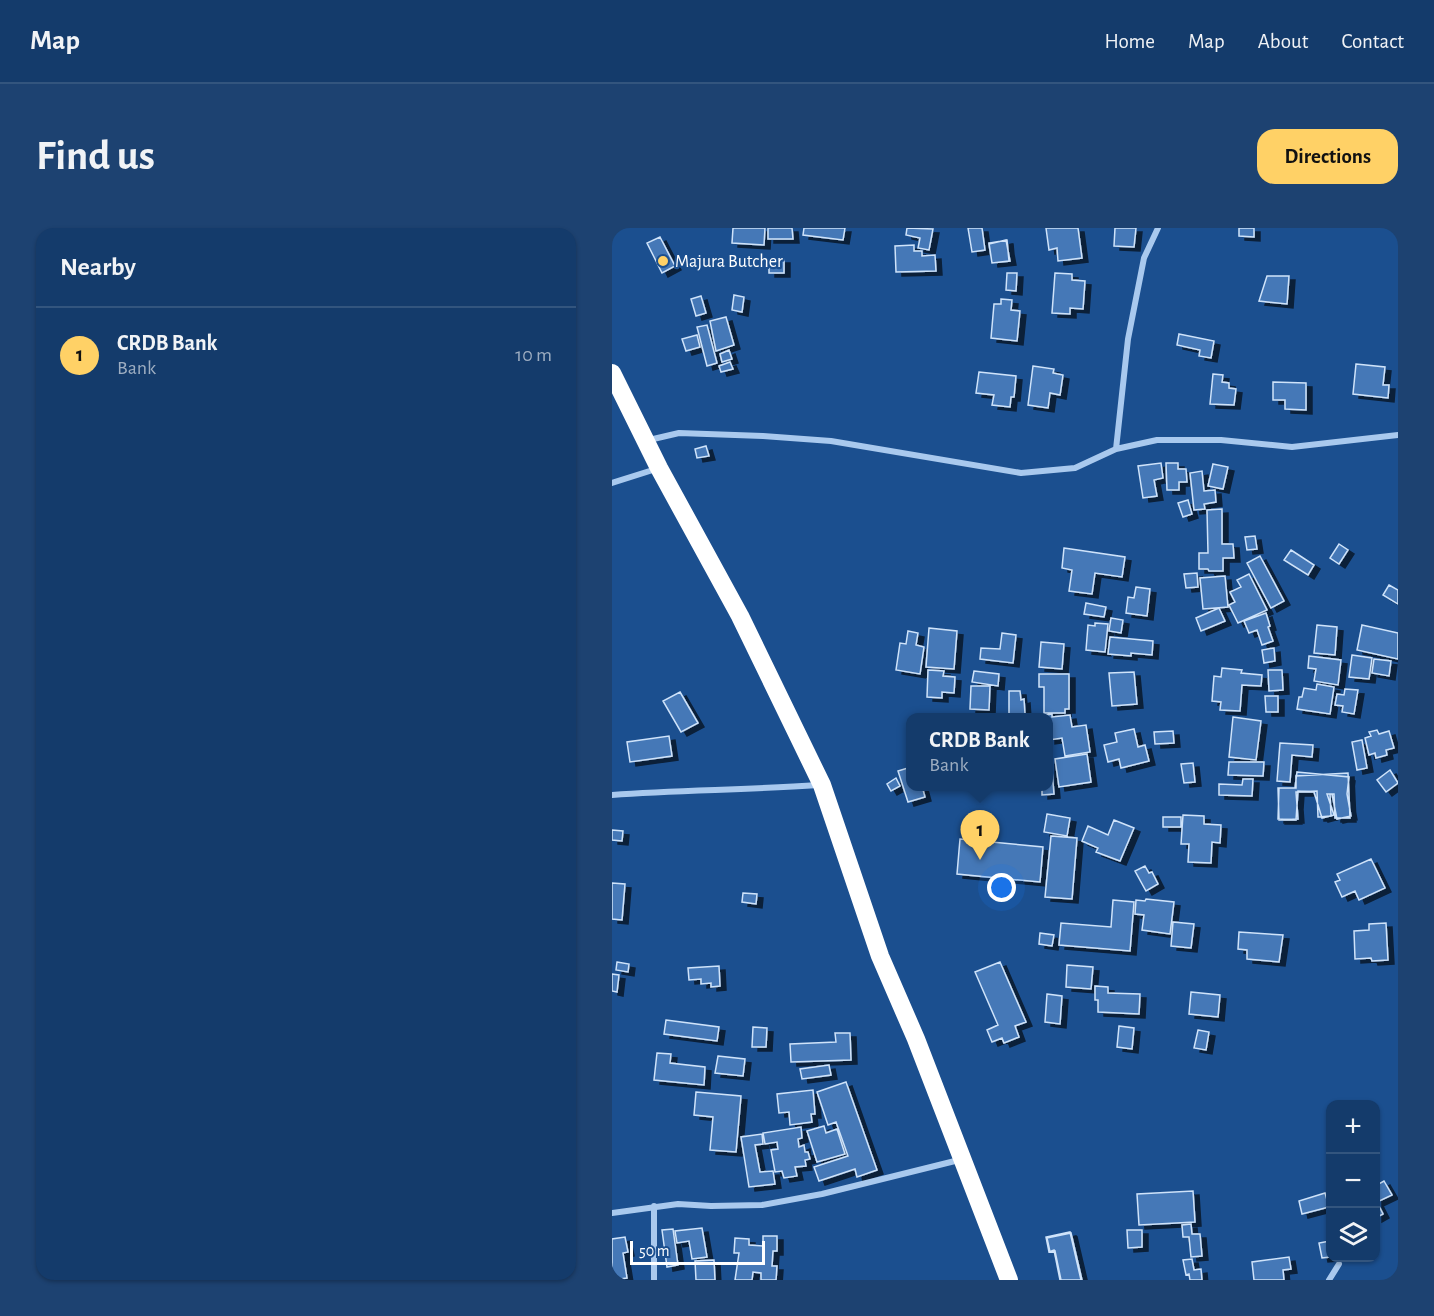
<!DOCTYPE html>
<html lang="en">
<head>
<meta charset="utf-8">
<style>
  :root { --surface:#143b6b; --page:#1d4271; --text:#f1f3f6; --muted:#9dadc1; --line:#33557e; --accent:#ffd166 }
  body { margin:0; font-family:"Alegreya Sans",sans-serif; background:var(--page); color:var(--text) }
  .controls { position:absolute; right:18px; bottom:18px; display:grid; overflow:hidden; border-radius:12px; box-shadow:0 2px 4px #0004 }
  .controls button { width:54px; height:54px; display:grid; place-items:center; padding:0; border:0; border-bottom:2px solid var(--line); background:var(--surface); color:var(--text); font:30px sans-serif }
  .scale { position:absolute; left:18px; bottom:15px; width:135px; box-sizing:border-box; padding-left:6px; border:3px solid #fff; border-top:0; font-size:16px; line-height:21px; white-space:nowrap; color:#fff; -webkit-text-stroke:4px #1b4f8f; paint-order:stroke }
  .you { position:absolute; left:390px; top:660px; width:21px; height:21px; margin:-15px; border:4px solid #fff; border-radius:50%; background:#1a73e8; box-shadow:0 0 0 9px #1a73e833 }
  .badge { display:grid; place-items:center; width:39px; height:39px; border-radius:50%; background:var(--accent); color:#111; font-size:20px; font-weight:700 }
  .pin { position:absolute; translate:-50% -50px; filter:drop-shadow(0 2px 3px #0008) }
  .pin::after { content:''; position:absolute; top:32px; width:21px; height:18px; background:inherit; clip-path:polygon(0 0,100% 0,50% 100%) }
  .popup { position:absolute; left:294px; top:485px; width:147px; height:78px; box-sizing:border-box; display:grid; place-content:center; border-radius:12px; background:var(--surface); filter:drop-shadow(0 2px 4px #0005); font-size:20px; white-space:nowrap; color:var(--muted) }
  .popup b { font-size:22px; color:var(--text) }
  .popup::after { content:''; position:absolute; left:50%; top:100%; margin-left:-12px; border:12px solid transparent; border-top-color:var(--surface) }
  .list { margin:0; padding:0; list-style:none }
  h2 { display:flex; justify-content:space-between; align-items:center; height:78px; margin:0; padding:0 24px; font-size:26px }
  h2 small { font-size:20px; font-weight:400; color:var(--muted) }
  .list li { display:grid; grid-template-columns:39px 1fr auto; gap:18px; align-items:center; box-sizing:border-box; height:96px; padding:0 24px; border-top:2px solid var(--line) }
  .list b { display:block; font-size:22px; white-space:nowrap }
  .list p { margin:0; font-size:20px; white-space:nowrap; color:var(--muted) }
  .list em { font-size:20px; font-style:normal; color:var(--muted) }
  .icon { flex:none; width:33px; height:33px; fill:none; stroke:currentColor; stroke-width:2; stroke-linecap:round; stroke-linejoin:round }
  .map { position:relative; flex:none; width:786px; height:1052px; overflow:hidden; border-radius:18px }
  header { display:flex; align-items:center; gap:36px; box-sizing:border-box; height:84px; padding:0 30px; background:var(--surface); border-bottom:2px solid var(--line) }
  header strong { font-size:28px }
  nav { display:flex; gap:33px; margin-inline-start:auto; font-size:21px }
  .intro { display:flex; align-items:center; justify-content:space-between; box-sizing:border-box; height:144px; padding:0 36px }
  h1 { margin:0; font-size:42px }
  .button { padding:15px 27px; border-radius:18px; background:var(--accent); color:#111; font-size:21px; font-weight:700 }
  main { display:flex; gap:36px; padding:0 36px }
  aside { flex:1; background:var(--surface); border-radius:18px; box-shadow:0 2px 4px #0004 }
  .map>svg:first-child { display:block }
</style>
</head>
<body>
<header>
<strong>Map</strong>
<nav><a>Home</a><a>Map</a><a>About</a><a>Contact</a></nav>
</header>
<div class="intro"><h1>Find us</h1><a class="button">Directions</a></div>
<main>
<aside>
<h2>Nearby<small></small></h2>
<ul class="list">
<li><span class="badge">1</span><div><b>CRDB Bank</b><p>Bank</p></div><em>10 m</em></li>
</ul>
</aside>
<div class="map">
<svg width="786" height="1052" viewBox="0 0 786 1052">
  <defs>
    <filter id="shadow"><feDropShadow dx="6" dy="4" stdDeviation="0" flood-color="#0009"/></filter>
  </defs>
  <rect width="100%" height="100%" fill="#1b4f8f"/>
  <path fill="#4478b7" stroke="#cfe3fa" stroke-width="1.5" filter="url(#shadow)" d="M 121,0 L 153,0 L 152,17 L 120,15 Z
    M 156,0 L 180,0 L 181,11 L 156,11 Z
    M 192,0 L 233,0 L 231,12 L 191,7 Z
    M 295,0 L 321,1 L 317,22 L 306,20 L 308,10 L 294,7 Z
    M 356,0 L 370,0 L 373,22 L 360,24 Z
    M 434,0 L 466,0 L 470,30 L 446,33 L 445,20 L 437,22 Z
    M 503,0 L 524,0 L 522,19 L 502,18 Z
    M 627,0 L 642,0 L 642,9 L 627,8 Z
    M 48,9 L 63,38 L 50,45 L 35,15 Z
    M 394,12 L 398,33 L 380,35 L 377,16 Z
    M 395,12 L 397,33 L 380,35 L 377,15 Z
    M 302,17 L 302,23 L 310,23 L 310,28 L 323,27 L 324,43 L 284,44 L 283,18 Z
    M 157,31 L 172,31 L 172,45 L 157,45 Z
    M 395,45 L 405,45 L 404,63 L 394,62 Z
    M 443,45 L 460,46 L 460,52 L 473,53 L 471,81 L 458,80 L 458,86 L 440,85 Z
    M 655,48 L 677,48 L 675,76 L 647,73 Z
    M 122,67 L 132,69 L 130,84 L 120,82 Z
    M 89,68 L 94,85 L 84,88 L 79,71 Z
    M 389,71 L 400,72 L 399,82 L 408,83 L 405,113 L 379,110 L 382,76 L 389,76 Z
    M 114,89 L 122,117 L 104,123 L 98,93 Z
    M 95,97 L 105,135 L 95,138 L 85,99 Z
    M 567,106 L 602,113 L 599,130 L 587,128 L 588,122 L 565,117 Z
    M 85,107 L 88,119 L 74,123 L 70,111 Z
    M 117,122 L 120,131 L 110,134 L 108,126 Z
    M 118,134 L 121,141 L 109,144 L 107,138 Z
    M 744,136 L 773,139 L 771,157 L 777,157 L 776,170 L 741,166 Z
    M 421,138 L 442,141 L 441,145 L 451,147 L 448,167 L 438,165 L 436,180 L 416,177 Z
    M 367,144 L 404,148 L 402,169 L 399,169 L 398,179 L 380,177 L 382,167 L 364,165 Z
    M 601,146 L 611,147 L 610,154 L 617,155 L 617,160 L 624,161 L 622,177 L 598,176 Z
    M 661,154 L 694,155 L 694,182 L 673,181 L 673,172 L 661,172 Z
    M 94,218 L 97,228 L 85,230 L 83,221 Z
    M 549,235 L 551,250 L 542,252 L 545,268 L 531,270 L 526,238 Z
    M 554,235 L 566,235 L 566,241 L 574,241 L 575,254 L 567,254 L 567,262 L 555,262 Z
    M 601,236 L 616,239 L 611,261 L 596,258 Z
    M 590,243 L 592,263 L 603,262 L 604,274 L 592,276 L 593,281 L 582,282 L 578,245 Z
    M 576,272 L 580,286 L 571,289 L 566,275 Z
    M 610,281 L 610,316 L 621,316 L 622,330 L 611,330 L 611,343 L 597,343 L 596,341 L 587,341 L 587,325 L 596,325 L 595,282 Z
    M 643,308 L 645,321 L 635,322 L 633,309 Z
    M 727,316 L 736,322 L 727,336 L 718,330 Z
    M 452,320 L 513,329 L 510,349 L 483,345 L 480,366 L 457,363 L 460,342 L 450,340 Z
    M 679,322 L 702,337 L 696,347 L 672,332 Z
    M 648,328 L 672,373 L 659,380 L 635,335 Z
    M 585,345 L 586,359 L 574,360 L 572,346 Z
    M 637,346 L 655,382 L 626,395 L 617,377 L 623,374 L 618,364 L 629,359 L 625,352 Z
    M 613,348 L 616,379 L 591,381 L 588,350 Z
    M 777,357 L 786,362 L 786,376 L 771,367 Z
    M 524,359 L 538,361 L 535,388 L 514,385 L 516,369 L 522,370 Z
    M 474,375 L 494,379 L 492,389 L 472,386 Z
    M 607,380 L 613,393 L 589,403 L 584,390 Z
    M 654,385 L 658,398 L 656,399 L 661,413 L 650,417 L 645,402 L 637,405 L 632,393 Z
    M 499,390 L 511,392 L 509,405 L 497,403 Z
    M 483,395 L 496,396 L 493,424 L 474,422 L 476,397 L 483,398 Z
    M 705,397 L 725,399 L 723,427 L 702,425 Z
    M 750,397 L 786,405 L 786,431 L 745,422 Z
    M 317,400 L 345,403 L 342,441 L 314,439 Z
    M 296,403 L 306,405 L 304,417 L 312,419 L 308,446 L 284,442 L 288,415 L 294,416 Z
    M 390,405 L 404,407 L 401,435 L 368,431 L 369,420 L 388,421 Z
    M 498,409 L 541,413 L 540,427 L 519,425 L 519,428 L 496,426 Z
    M 429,414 L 452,416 L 450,441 L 427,439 Z
    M 662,420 L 663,433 L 652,435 L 650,422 Z
    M 740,427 L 760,430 L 757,451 L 737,449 Z
    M 697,428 L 729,432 L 726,457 L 702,453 L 704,441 L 696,440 Z
    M 762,431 L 779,433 L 777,448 L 760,445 Z
    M 610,440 L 630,442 L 629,445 L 650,447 L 649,458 L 630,457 L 628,483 L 608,482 L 609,474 L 600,473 L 602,448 L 609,449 Z
    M 316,442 L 332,443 L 331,448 L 343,449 L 342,465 L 330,464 L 330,470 L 315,469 Z
    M 656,442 L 670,442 L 671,462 L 657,463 Z
    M 362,443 L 387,446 L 386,458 L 360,454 Z
    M 522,444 L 525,476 L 500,478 L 497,445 Z
    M 427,446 L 457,446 L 457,481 L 453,481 L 453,485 L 432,485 L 432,459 L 427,459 Z
    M 705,456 L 722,459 L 718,486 L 685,481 L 687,469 L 690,469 L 692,460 L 704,462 Z
    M 359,458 L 378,458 L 377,482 L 358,481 Z
    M 733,461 L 746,462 L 742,486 L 730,484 L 731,478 L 723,477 L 725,466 L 732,467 Z
    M 397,463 L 408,463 L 409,472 L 412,471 L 413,486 L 397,487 Z
    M 68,464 L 86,495 L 69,504 L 51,473 Z
    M 653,468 L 666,468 L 666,484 L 654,484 Z
    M 440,486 L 440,489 L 458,487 L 460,499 L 474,497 L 478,524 L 453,528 L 450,510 L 437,512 L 437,490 L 422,489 Z
    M 621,489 L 649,493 L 644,532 L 617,529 Z
    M 522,501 L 526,519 L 533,517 L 537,533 L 509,540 L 507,531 L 496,534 L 492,517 L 505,514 L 503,505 Z
    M 765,502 L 767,506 L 777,503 L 782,520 L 774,522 L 775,527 L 764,530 L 763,525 L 757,527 L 753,510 L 759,508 L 757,504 Z
    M 561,503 L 562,515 L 543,516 L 542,504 Z
    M 57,508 L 60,528 L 18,534 L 15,514 Z
    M 750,512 L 755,540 L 745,542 L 740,514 Z
    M 668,515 L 701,517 L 700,529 L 680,527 L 678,554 L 665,553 Z
    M 475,526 L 479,554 L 447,559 L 443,531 Z
    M 437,530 L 439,530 L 442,566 L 430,567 L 430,558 L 437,558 Z
    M 617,534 L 652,534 L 651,548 L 616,547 Z
    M 581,535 L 583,554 L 572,555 L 569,536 Z
    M 299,539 L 299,558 L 310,558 L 313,569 L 296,574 L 286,543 Z
    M 778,542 L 786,555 L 774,564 L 765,552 Z
    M 685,544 L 737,549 L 735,566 L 739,588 L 725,591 L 720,566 L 715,566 L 722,587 L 710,590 L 702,564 L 686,563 L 684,592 L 666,591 L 667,560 L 683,560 Z
    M 736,545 L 738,590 L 723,590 L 722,566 L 718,566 L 719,588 L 706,589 L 705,563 L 684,564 L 686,591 L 667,592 L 666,560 L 684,560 L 684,548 Z
    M 284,550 L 288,558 L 279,563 L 275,556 Z
    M 631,551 L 641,551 L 640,568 L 607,567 L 607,556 L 630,557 Z
    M 435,586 L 458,590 L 455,608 L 432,604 Z
    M 571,587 L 592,588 L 592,596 L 609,597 L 608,615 L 600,614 L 599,635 L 576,634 L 577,616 L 569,616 Z
    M 551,589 L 569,589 L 569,599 L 551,599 Z
    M 502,592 L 522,600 L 508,633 L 484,624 L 486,620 L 470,613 L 476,598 L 496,607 Z
    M 0,602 L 11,603 L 10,613 L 0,612 Z
    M 439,608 L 465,610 L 460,671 L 433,669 Z
    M 348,611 L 431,619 L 428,654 L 345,646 Z
    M 759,631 L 773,660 L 747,672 L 743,663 L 730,669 L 723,654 L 728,652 L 725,646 Z
    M 533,638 L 537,645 L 540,644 L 546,656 L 534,663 L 523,643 Z
    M 0,655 L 13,656 L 10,692 L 0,691 Z
    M 131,665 L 145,666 L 144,676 L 130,674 Z
    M 534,671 L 562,674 L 558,706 L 530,702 L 532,687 L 523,686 L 524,672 L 533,673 Z
    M 501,672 L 522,674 L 518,723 L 447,717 L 449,695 L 499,699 Z
    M 561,694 L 582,696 L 579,720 L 559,718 Z
    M 774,695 L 776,732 L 760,733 L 759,730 L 743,731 L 742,703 L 757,702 L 757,696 Z
    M 627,704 L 671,707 L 667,734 L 635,731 L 635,722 L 626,721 Z
    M 428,705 L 442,707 L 440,718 L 427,716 Z
    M 5,734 L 17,736 L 16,744 L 4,742 Z
    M 388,734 L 414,794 L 403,798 L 407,809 L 392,815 L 390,810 L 380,814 L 375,802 L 386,797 L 363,744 Z
    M 455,737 L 481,739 L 479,761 L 454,759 Z
    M 107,738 L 108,758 L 99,759 L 99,755 L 89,756 L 89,751 L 77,752 L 76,740 Z
    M 0,746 L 7,747 L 5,764 L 0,763 Z
    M 483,758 L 496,759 L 496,765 L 528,766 L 527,786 L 486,784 L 486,772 L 483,772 Z
    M 579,764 L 608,767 L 606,789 L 577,786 Z
    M 435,766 L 450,768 L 448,796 L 433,794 Z
    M 54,792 L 107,799 L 105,813 L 52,806 Z
    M 507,798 L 522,800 L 520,821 L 505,819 Z
    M 141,799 L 155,800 L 154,819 L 140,819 Z
    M 586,802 L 597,804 L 594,822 L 582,820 Z
    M 223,805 L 238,805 L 239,832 L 179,834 L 178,816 L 224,814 Z
    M 45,825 L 59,826 L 58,835 L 93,839 L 92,857 L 42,852 Z
    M 106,828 L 133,831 L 131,848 L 103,845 Z
    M 217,837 L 219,847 L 190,851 L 188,841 Z
    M 234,854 L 265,942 L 245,949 L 243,941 L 207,953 L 202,939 L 236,928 L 224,894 L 216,897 L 205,864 Z
    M 201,862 L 203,886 L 199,886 L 200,894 L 178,897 L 177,884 L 167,885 L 165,866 Z
    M 84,864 L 129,868 L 124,924 L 98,922 L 101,889 L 82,887 Z
    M 212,898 L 214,905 L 225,901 L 233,926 L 205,934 L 195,903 Z
    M 189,899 L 190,910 L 186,911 L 187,919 L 192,917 L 193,924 L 196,924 L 198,931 L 193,932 L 194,938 L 183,939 L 185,948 L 172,950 L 170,943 L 163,944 L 159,922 L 166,921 L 165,914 L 153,916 L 151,905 Z
    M 150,906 L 151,916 L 143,917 L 148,944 L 161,943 L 163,956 L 137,959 L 129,909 Z
    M 772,953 L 780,967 L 765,974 L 771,986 L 764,990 L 764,954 L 765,957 Z
    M 581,963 L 583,994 L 527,997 L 525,966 Z
    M 713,965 L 717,979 L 690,986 L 687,973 Z
    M 579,996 L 580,1006 L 588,1006 L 590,1028 L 579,1029 L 577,1009 L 571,1009 L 570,997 Z
    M 90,1000 L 95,1029 L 80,1031 L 77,1013 L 65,1015 L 63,1003 Z
    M 61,1001 L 66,1037 L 55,1039 L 50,1002 Z
    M 515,1002 L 530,1002 L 530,1019 L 516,1020 Z
    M 458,1004 L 469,1052 L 448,1052 L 442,1022 L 437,1024 L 434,1009 Z
    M 459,1005 L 470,1052 L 449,1052 L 443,1023 L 438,1024 L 435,1010 Z
    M 151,1008 L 165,1008 L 165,1023 L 161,1023 L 160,1038 L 165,1038 L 164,1052 L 149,1052 L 149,1045 L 141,1044 L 140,1052 L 123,1052 L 127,1025 L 122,1025 L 123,1010 L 137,1011 L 137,1017 L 151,1018 Z
    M 13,1009 L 16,1024 L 11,1025 L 15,1050 L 0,1052 L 0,1011 Z
    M 718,1013 L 718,1029 L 710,1030 L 707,1015 Z
    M 677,1029 L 679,1041 L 671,1042 L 672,1052 L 642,1052 L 640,1034 Z
    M 580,1031 L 582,1042 L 589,1041 L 590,1052 L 578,1052 L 577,1046 L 574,1047 L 571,1032 Z
    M 102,1032 L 103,1052 L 84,1052 L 83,1033 Z"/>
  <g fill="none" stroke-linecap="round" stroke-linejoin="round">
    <path stroke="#a9c9ee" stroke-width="6" d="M 37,212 L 67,205 L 151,208 L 219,213 L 409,245 L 463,240 L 504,221 L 516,111 L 532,30 L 546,0
      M 504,221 L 545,212 L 609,212 L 680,219 L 786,207
      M 0,255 L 44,241
      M 0,567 C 69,562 137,562 206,557
      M 0,985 L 66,976 L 99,978 L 150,977 L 210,966 L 347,932
      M 42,1052 L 42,978
      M 717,1052 L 727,1036"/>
    <path stroke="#fff" stroke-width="18" d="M 0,145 L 47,240 L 128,388 L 210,557 L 268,728 L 304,811 L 397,1052"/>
  </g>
  <circle fill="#ffd166" stroke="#1b4f8f" stroke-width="2" cx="51" cy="33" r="6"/>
  <g text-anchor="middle" stroke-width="4.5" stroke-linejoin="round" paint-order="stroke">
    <g font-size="18" fill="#fff" stroke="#1b4f8f" text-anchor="start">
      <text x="63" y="39">Majura Butcher</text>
    </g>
  </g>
</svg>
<div class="controls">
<button>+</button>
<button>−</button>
<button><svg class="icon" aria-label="layers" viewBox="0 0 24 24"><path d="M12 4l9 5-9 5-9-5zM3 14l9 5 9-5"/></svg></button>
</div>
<div class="scale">50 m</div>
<div class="you"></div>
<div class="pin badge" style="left:368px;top:632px">1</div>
<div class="popup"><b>CRDB Bank</b>Bank</div>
</div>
</main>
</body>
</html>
